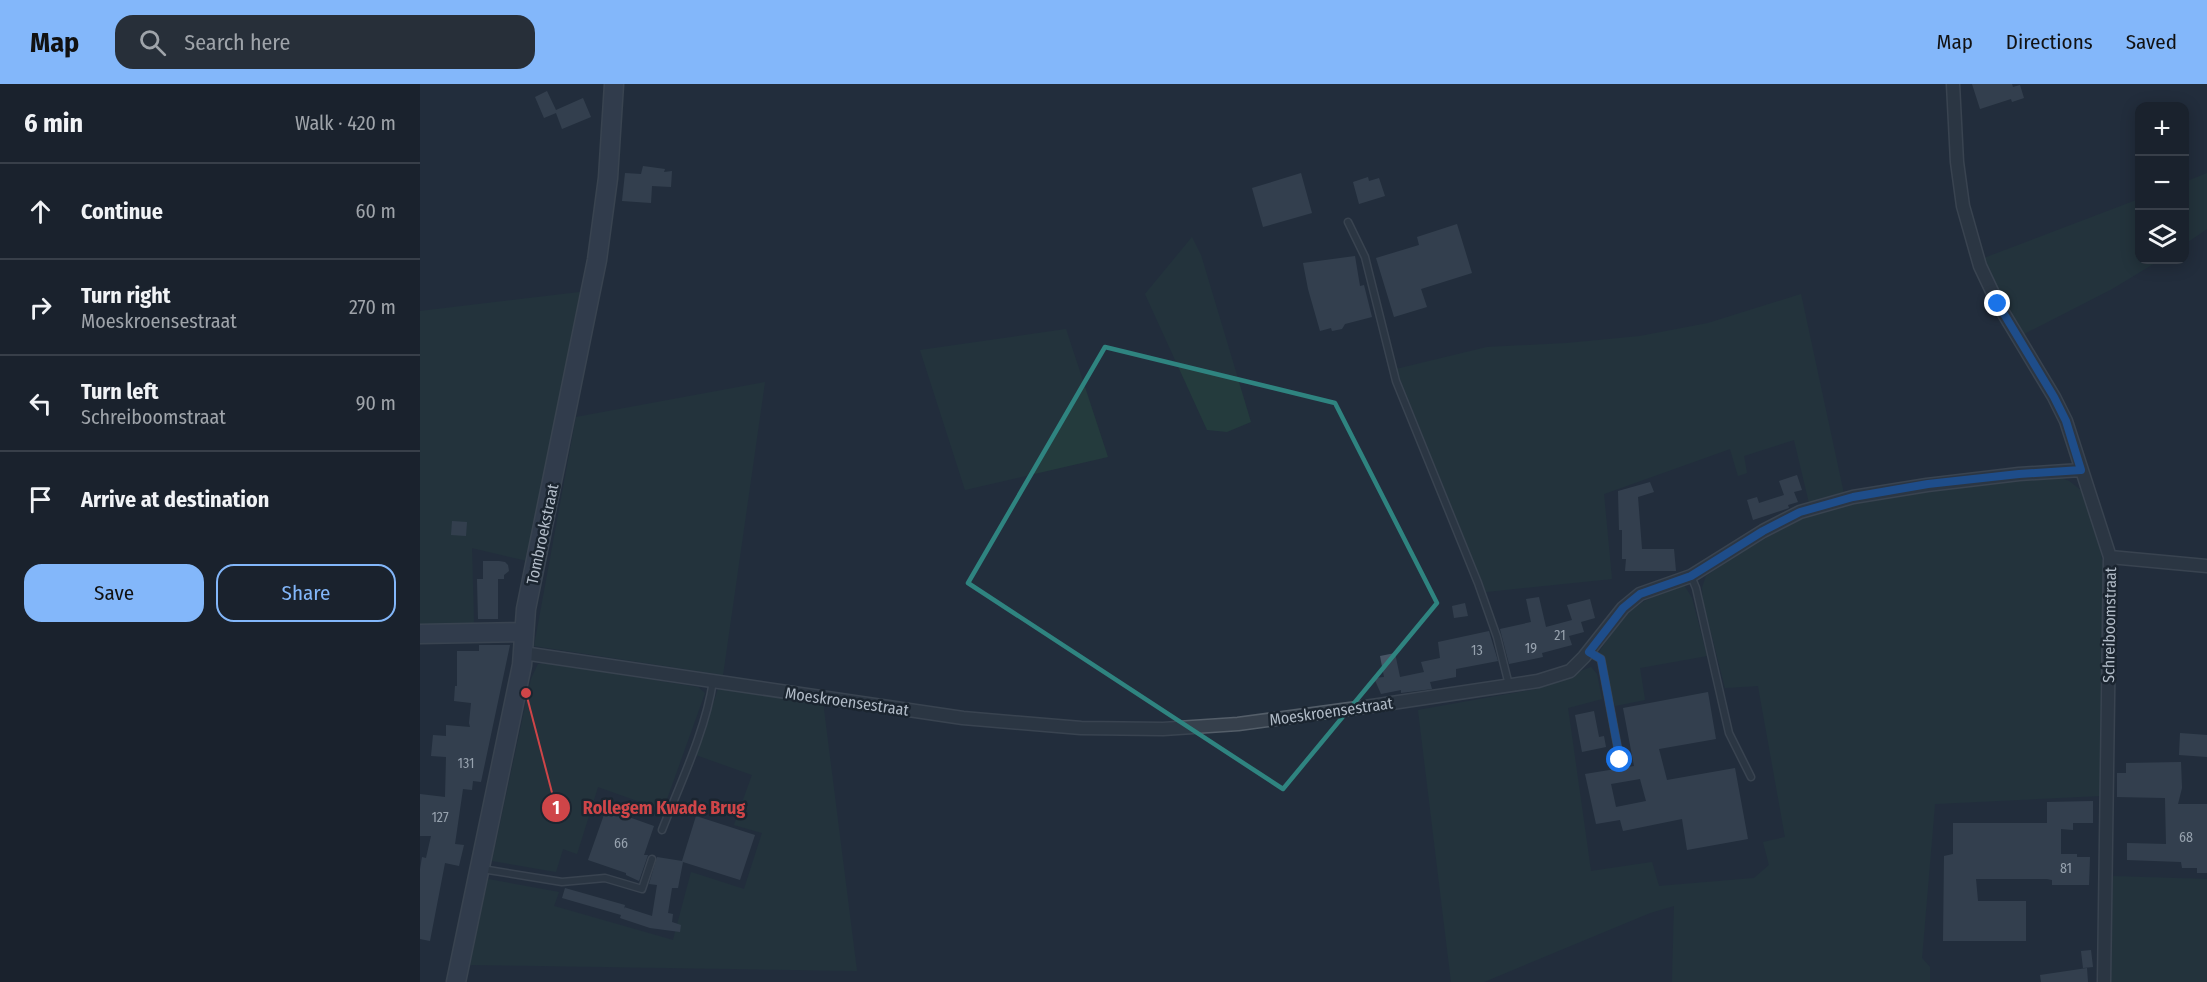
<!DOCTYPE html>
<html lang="en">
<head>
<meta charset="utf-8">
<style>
  :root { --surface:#1a222d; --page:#272f39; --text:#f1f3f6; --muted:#9fa4aa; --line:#383f49; --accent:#83b7fa }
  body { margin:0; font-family:"Fira Sans Condensed",sans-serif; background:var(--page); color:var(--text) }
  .controls { position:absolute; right:18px; top:18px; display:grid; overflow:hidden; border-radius:12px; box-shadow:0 3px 15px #0003 }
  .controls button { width:54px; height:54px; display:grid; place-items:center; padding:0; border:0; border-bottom:2px solid var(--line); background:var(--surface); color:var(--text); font:30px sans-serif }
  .stop { position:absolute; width:18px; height:18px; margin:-14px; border:4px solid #1a73e8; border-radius:50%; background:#fff }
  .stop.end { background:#1a73e8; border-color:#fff; box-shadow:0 2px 6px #0008 }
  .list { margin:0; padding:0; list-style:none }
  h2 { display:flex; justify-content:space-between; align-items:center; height:78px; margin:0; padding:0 24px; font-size:26px }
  h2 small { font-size:20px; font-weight:400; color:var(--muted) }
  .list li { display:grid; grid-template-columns:39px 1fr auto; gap:18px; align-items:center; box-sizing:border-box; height:96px; padding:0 24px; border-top:2px solid var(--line) }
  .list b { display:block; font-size:22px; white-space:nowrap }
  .list p { margin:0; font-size:20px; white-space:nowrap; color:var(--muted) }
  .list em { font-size:20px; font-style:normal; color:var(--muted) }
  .actions { display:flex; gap:12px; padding:18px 24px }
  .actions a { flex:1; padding:14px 0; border:2px solid var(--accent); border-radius:18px; text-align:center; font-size:21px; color:var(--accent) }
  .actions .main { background:var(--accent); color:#111 }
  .icon { flex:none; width:33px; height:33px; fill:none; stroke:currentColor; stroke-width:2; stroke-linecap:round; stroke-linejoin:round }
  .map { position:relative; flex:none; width:1787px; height:898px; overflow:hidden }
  header { display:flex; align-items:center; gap:36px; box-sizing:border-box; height:84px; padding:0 30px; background:var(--accent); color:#111 }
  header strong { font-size:28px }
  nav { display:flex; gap:33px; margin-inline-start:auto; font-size:21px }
  .search { width:420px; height:54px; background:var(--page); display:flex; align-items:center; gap:15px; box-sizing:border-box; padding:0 21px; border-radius:18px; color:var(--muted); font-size:22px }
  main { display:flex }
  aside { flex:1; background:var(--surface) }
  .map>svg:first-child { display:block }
</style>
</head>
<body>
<header>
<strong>Map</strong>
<div class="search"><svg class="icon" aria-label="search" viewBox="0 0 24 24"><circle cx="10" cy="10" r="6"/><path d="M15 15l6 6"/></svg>Search here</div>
<nav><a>Map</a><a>Directions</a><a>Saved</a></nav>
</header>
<main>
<aside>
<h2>6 min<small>Walk · 420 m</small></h2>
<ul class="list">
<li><svg class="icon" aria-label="ahead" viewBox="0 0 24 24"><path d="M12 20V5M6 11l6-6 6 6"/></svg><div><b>Continue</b></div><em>60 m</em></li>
<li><svg class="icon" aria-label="right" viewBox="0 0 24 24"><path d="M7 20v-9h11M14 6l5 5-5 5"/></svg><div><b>Turn right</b><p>Moeskroensestraat</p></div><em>270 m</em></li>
<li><svg class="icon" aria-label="left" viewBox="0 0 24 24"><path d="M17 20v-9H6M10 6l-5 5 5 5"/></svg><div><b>Turn left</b><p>Schreiboomstraat</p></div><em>90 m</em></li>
<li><svg class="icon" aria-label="arrive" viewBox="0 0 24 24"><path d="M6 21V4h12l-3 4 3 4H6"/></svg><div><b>Arrive at destination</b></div></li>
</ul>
<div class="actions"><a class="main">Save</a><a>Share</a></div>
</aside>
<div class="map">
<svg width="1787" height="898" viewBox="0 0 1787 898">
  <rect width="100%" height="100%" fill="#222e3c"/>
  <path fill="#243b3d" d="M 1787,89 L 1787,145 L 1765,160 L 1765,98 Z
    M 1719,115 L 1720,176 L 1740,176 L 1692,205 L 1602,251 L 1576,208 L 1564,174 Z
    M 772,153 L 781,171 L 831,338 L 807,348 L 787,346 L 725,210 Z
    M 160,208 L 107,477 L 52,464 L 54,541 L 0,541 L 0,227 Z
    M 1381,210 L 1424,410 L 1389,419 L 1374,356 L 1324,372 L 1327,389 L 1318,392 L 1310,365 L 1184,410 L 1192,495 L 1066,508 L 976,285 L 1067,263 L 1147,259 L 1220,252 L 1288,239 Z
    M 646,245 L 688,373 L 545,406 L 500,266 Z
    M 345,298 L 303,591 L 114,562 L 156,333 Z
    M 1615,393 L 1638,393 L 1649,397 L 1662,407 L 1680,465 L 1684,485 L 1680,712 L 1515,720 L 1502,874 L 1510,883 L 1510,898 L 1252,898 L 1254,822 L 1230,829 L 1064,898 L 1031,898 L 998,626 L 1116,605 L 1171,583 L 1177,590 L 1182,615 L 1148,624 L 1171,787 L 1232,778 L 1239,802 L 1334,794 L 1349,781 L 1343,758 L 1365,753 L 1338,602 L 1305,604 L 1283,517 L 1282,504 L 1286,492 L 1319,469 L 1392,429 L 1435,418 L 1501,406 Z
    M 1264,501 L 1272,514 L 1287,572 L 1220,584 L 1225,616 L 1195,622 L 1179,569 C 1206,526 1215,517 1264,501 Z
    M 128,579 L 278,603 L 285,609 L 243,726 L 178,703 L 157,770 L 143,765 L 136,788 L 72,777 L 111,595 L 118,580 Z
    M 298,605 L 403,618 L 437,887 L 50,881 L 68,795 L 139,808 L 134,822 L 253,856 L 271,788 L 324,805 L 342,749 L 314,741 L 332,691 L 276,671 Z
    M 1691,792 L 1787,795 L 1787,898 L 1690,898 Z"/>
  <path fill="#485565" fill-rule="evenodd" d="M 1552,0 L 1592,0 L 1593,3 L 1600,1 L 1604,14 L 1592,18 L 1591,15 L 1560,25 Z
    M 127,7 L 136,26 L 163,14 L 171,33 L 142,45 L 136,29 L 124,34 L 115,13 Z
    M 223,82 L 245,85 L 244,88 L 252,87 L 251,103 L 232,102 L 231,119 L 202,117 L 205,89 L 221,90 Z
    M 881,89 L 892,129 L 843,143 L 832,104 Z
    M 948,93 L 949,97 L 959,94 L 965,112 L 939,120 L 933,98 Z
    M 1037,140 L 1052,189 L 1001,205 L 1007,223 L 974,233 L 956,174 L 999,161 L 997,153 Z
    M 935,172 L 940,202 L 944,201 L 952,233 L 925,240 L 922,245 L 912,247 L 911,244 L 900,247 L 888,205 L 883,179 Z
    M 1377,391 L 1382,406 L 1374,408 L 1378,418 L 1368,421 L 1369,424 L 1333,436 L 1327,416 L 1337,413 L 1339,419 L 1364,411 L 1359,397 Z
    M 1230,398 L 1234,408 L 1218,413 L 1222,465 L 1254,465 L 1256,487 L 1205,487 L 1206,475 L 1202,475 L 1202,446 L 1199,446 L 1198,407 Z
    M 32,437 L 47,438 L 46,452 L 31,451 Z
    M 63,477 L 79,477 L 85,478 L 88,481 L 89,487 L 84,491 L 84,495 L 78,495 L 78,535 L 58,535 L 57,495 L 63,495 Z
    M 1119,513 L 1126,543 L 1152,536 L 1147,521 L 1170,515 L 1175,534 L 1161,538 L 1164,548 L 1149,552 L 1152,561 L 1122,569 L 1123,573 L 1089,580 L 1080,545 L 1111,538 L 1106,515 Z
    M 1045,519 L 1048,532 L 1034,534 L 1032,522 Z
    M 1069,547 L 1078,577 L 1036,585 L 1036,593 L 1010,598 L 1012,605 L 981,609 L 981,606 L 961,610 L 954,594 L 964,593 L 960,572 L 975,569 L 980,593 L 1004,588 L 1001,578 L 1020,574 L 1018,558 Z
    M 59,561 L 90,561 L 61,698 L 53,697 L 52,706 L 43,705 L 35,760 L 44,761 L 39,782 L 25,779 L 10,857 L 0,855 L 0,785 L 2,773 L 6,774 L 11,752 L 0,752 L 0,710 L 25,713 L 26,673 L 11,672 L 13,651 L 26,652 L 26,641 L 50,643 L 49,639 L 51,619 L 34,617 L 35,602 L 37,602 L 37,567 L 59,567 Z
    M 1288,608 L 1296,655 L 1239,665 L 1247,696 L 1315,684 L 1328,755 L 1267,766 L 1262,735 L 1203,747 L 1200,736 L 1176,740 L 1165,690 L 1214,682 L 1203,624 ZM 1220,695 L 1226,717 L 1196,723 L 1191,700 Z
    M 1174,627 L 1179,653 L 1184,652 L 1186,663 L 1162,668 L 1155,631 Z
    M 1760,649 L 1787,651 L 1787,673 L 1759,671 Z
    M 1761,678 L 1762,704 L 1758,720 L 1787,720 L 1787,789 L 1777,789 L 1777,784 L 1762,784 L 1761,778 L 1707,776 L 1707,759 L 1746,760 L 1745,714 L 1697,713 L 1697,689 L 1706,689 L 1706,679 Z
    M 1673,717 L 1673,739 L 1653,739 L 1653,746 L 1641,745 L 1641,770 L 1657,770 L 1657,773 L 1670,773 L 1669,801 L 1632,801 L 1632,796 L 1627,795 L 1556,795 L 1558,817 L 1606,817 L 1606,857 L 1523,857 L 1524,772 L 1533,770 L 1533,739 L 1627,739 L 1627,718 Z
    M 186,725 L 234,742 L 224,771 L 228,771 L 219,797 L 206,791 L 206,789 L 168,776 Z
    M 276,732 L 335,751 L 320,796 L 263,778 L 258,804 L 252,804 L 248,829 L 253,830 L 252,838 L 261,841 L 260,848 L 230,844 L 200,834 L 201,831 L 142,814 L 145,804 L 205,821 L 204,825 L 204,823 L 232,832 L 237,801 L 229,800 L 237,773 L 262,777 Z
    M 1671,866 L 1673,883 L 1663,884 L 1661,867 Z
    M 1667,884 L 1668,898 L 1621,898 L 1620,891 Z"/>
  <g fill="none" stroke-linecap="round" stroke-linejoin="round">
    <g stroke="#545e69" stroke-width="9">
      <path id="lane" d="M 928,138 L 945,173 L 976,297 L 1058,499 L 1077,553 L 1089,601
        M 1271,492 L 1276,504 L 1309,649 L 1331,693
        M 1169,568 L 1181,575 L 1200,676
        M 242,746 C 260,700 286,646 293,597
        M 62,785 L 142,798 L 185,794 L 222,805 L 232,775"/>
    </g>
    <g stroke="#545e69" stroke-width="15">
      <path id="street" d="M 1533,0 L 1537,78 L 1543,122 L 1560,182 L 1578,220 L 1634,313 L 1646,337 L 1690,473 L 1684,898
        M 1690,473 L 1787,482
        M 103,569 L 543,634 L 661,644 L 743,645 L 818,640 L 952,622 L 1118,597 L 1150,587 L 1164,573 L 1203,524 L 1220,510 L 1271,492 L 1343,447 L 1380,428 L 1433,413 L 1507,401 L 1599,390 L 1661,386"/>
    </g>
    <g stroke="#545e69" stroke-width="21">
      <path id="secondary" d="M 0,550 L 103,548
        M 36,898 L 102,581 L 106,525 L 177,176 L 188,94 L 194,0"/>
    </g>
    <use href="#lane" stroke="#36404c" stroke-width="6"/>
    <use href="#street" stroke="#36404c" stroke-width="12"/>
    <use href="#secondary" stroke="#434f5f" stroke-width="18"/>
  </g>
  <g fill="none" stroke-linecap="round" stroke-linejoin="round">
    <path stroke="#1a73e8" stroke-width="8" d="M 1200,676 L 1181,575 L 1169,568 L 1203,524 L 1220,510 L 1271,492 L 1343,447 L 1380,428 L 1433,413 L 1508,400 L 1599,390 L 1661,386 L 1646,337 L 1634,313 L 1578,220"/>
  </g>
  <path d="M0 0H1787V898H0ZM 685,263 L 915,319 L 1017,519 L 863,705 L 548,499 Z" fill="#222e3c" fill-opacity=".55" fill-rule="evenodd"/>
  <path fill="none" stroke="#2f8480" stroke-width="4.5" stroke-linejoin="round" d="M 685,263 L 915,319 L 1017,519 L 863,705 L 548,499 Z"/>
  <g text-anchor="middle" stroke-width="5" stroke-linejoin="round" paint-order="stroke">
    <g font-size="14" fill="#97a2ae">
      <text x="1140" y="556">21</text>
      <text x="1111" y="569">19</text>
      <text x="1057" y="571">13</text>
      <text x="46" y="684">131</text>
      <text x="20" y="738">127</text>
      <text x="1766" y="758">68</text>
      <text x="201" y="764">66</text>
      <text x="1646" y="789">81</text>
    </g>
    <g font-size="16" fill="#b1bbc7" stroke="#1b2530">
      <text transform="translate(122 450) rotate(-78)" y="6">Tombroekstraat</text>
      <text transform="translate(1689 541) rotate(-89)" y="6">Schreiboomstraat</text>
      <text transform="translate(427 617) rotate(8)" y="6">Moeskroensestraat</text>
      <text transform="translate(911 627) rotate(-8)" y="6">Moeskroensestraat</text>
    </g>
  </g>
  <path fill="none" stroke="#cf4548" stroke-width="2" d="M106 609L136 724"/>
  <g fill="#cf4548" stroke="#1b2530" stroke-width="2">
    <circle cx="106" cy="609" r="6"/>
    <circle cx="136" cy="724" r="15"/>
  </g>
  <g font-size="18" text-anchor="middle" font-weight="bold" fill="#fff">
    <text x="136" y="730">1</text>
  </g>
  <g font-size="18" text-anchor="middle" font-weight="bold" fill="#cf4548" stroke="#1b2530" stroke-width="5" stroke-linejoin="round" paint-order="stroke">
    <text x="244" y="730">Rollegem Kwade Brug</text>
  </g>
</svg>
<div class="controls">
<button>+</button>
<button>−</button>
<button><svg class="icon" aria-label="layers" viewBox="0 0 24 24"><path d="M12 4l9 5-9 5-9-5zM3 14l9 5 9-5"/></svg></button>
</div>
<div class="stop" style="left:1200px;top:676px"></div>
<div class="stop end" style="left:1578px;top:220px"></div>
</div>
</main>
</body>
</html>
